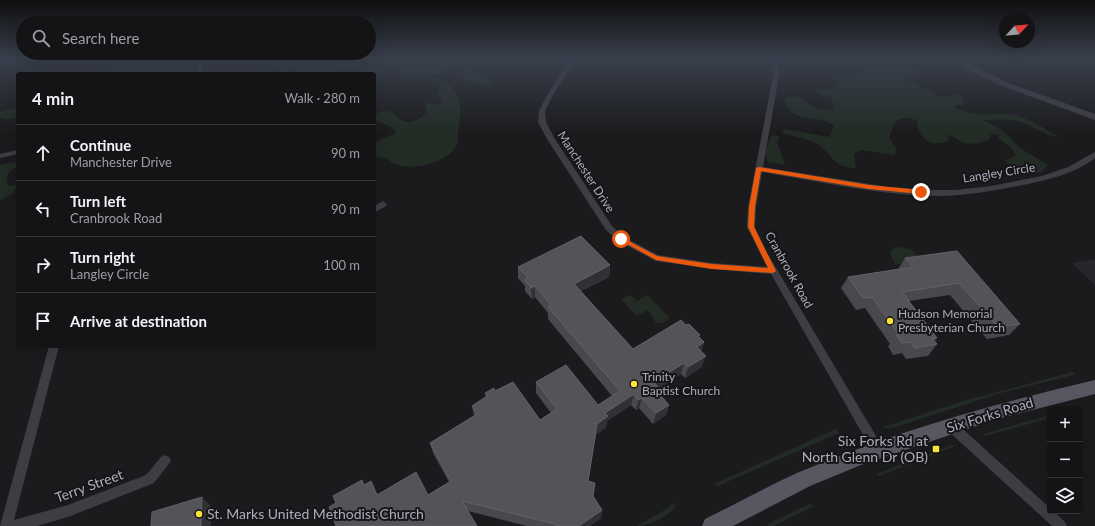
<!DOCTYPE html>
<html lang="en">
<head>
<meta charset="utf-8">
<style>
  :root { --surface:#141416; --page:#1d1d1f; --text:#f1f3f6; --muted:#9d9ea1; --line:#333335 }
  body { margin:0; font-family:Lato,sans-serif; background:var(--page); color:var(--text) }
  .controls { position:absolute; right:12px; bottom:12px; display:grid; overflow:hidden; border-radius:4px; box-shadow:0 4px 16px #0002 }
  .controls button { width:36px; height:36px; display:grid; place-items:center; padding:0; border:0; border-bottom:1px solid var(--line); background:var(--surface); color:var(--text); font:20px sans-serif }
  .compass { position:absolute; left:999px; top:12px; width:36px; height:36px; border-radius:50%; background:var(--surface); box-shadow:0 4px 16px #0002; rotate:64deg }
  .stop { position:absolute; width:12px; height:12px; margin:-9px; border:3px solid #ea580c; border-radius:50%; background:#fff }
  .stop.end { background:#ea580c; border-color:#fff; box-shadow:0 1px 4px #0008 }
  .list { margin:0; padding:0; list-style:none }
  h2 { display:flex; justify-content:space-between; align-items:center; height:52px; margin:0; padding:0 16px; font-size:17px }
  h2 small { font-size:13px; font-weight:400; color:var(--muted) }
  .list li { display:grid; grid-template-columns:26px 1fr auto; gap:12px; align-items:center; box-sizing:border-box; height:56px; padding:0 16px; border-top:1px solid var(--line) }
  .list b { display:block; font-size:15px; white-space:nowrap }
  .list p { margin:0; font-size:13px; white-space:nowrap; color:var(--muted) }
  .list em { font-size:13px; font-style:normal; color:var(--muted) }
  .icon { flex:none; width:22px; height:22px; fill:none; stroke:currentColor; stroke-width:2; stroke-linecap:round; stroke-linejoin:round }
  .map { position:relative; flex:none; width:1095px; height:526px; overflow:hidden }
  .search { position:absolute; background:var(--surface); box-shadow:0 4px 16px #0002; left:16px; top:16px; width:360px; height:44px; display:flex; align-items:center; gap:10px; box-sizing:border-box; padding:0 14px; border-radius:22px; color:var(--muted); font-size:15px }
  .panel { position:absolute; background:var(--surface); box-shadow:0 4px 16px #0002; left:16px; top:72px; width:360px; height:276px; border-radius:4px }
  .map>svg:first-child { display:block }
</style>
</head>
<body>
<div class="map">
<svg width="1095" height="526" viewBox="0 0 1095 526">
  <rect width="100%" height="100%" fill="#1b1b1d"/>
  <path fill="#27262a" d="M 1095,259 L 1095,285 L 1072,263 Z"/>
  <path fill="#222c25" d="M 136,59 L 151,59 L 156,63 L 170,59 L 193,59 L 193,74 L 88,74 Z
    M 272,59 L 513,59 L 513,61 L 505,67 L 484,64 L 473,66 L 473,71 L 489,78 L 493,81 L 490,85 C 480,85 468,85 462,77 L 465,67 L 450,67 L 440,74 L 427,75 L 420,79 L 403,73 L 398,68 L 386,69 L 374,79 L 374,74 L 362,74 L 363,70 L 298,74 L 295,70 L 283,72 L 275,69 Z
    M 857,59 L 898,59 L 923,74 L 901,75 C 906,78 938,97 941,97 C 947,98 954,95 960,94 L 965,104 L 957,105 L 954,107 C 975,120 993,111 1014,115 C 1029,118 1044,129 1058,136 C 1048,138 1035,127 1024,123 C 1011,119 997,119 983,120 L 1004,131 L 1020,148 L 1048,165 L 1042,172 L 1024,175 L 1005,161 L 1016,155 L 1009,146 L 998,138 L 1000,135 L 991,134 L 989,140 C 976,146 962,145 951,135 L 947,136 L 949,140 C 932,149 918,139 917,121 C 908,116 904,117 895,122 L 889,137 L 896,148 L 895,155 L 861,150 L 854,154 L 856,168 C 831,167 834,155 817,144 C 806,137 793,137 781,132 L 785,129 L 829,137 L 834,126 C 817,112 791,127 784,98 C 804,93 803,104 820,109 C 824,110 829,110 833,110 L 832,98 L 820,94 L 814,89 C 825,90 832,92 839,82 L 835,77 L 858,73 L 866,67 L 862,61 Z
    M 440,78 C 463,92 462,109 458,132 C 458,137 458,144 456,147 C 444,165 400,175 387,158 L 374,157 L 374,143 L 396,133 L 392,127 L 374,120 L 374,117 L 379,112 L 391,111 C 404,126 412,125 426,113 L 426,103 L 436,105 L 442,101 L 437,94 L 441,84 L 432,80 Z
    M 18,107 L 18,118 L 6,119 L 0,117 L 0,112 Z
    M 775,135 L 780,137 L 777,142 L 785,165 L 768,162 L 765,154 L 771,136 Z
    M 15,162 L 17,166 C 9,172 5,174 8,185 L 17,186 L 14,192 L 0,201 L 0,165 Z
    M 897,247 L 911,249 L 920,258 L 896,265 L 890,255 L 891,250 Z
    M 631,295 L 637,301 L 647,295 L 670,318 L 662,323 L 656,323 L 648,310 L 637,316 L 622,300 L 622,298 Z
    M 1073,372 L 1076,375 L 1074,375 L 1001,393 L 889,429 L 883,427 L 970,399 Z
    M 1050,415 L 1050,418 L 985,436 L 983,435 L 986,433 Z
    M 836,429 L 839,433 L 720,485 L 716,486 L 714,484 Z
    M 952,445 L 955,446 L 879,476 L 876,474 Z
    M 673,503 L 676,506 C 669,516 649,526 637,526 L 668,508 Z
    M 810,504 L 814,506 L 774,526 L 768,526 L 767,524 Z"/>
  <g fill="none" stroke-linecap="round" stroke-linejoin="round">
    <path stroke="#303542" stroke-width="2.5" d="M 300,59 L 352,65 L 366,73"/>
    <path fill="#3e3d44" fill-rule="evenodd" d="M 12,59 L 25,59 L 0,66 L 0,62 Z
      M 196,59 L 202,59 L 203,74 L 197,74 Z
      M 570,59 L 576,59 L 553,95 L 545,111 L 546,122 L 555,139 L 612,226 L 624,237 L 658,255 L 712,263 L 767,267 L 747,227 L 748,207 L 773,76 L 772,59 L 778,59 L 779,76 L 763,167 L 889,187 L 932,190 L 956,190 L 991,186 L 1042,176 L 1068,167 L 1095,152 L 1095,158 C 1076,173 1051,179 1028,184 C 1000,190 971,195 943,196 C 883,196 822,182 762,172 L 756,207 L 755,227 L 766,251 L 882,446 L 884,450 L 882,454 L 878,456 L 874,454 L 771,274 L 712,269 L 656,261 L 618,241 L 606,230 L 547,139 L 538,122 L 539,111 L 547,95 Z
      M 18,150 L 18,154 L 0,158 L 0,154 Z
      M 383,201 L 387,204 L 386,206 L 374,213 L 374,206 Z
      M 49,346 L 59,346 L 14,520 L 68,505 L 146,475 L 161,457 L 165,455 L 169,457 L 171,461 L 154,483 L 68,517 L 37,526 L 0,526 Z
      M 951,421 L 955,422 L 1050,508 L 1050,511 L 1054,511 L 1065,522 L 1067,526 L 1052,526 L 947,430 L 945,426 L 947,422 Z"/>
    <path fill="#3e3d44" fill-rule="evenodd" d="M 952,59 L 961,59 L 1008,83 L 1095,114 L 1095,120 L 1002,86 L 968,70 Z"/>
    <path fill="#575761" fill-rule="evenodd" d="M 1095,380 L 1095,394 L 997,419 L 861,465 L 810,486 L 733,526 L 702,526 L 705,519 C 736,504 766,487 797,473 C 893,432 994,404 1095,380 Z"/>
  </g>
  <path fill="#48484d" d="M 957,251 L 1020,324 L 1009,335 L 987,339 L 950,295 L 909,301 L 937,338 L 934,341 L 937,344 L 928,356 L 906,359 L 902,353 L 893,355 L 888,346 L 890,344 L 865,308 L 856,310 L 841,288 L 848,277 L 898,269 L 905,258 Z
    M 610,265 L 609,277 L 581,291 L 633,349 L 699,338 L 704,342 L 701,351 L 702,367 L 685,378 L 681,374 L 658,389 L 657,391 L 669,405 L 666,415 L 653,424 L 639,408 L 636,410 L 631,405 L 607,421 L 606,427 L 596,435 L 588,481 L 593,497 L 602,510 L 601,518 L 590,526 L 527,526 L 468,511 L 336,526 L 365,485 L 378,494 L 428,495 L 449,482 L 433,453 L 430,443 L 474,416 L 472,406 L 486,397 L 485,393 L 495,391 L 540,420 L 551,413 L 536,393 L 536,382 L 598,405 L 612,396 L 548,319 L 548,313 L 535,297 L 532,299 L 525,291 L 525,286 L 518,278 L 518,267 Z"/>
  <path fill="#313135" d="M 610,265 L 609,277 L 573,295 L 574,284 Z
    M 535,286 L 535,297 L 532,299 L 531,288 Z
    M 704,342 L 701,354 L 697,347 Z
    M 706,356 L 702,367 L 685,378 L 688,367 Z
    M 684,363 L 681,374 L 658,389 L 655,398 L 654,382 Z
    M 634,394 L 631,405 L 607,421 L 606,427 L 596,435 L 587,491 L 597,424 L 605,413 Z
    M 642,398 L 639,408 L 636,410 L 638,400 Z
    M 669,405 L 666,415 L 653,424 L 656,413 Z
    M 202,497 L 211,506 L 211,526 L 201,526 Z
    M 602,510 L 601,518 L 590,526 L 579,526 Z"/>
  <path fill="#535359" stroke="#616169" d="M 581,236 L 610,265 L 574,284 L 633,349 L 681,320 L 686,325 L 689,324 L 700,335 L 698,336 L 704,342 L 697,347 L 706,356 L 688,367 L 684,363 L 654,382 L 658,387 L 655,389 L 669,405 L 656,413 L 642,398 L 638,400 L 634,394 L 605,413 L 608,416 L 597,424 L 588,481 L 595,483 L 593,496 L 602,510 L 579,526 L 556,526 L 555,524 L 462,501 L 477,526 L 336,526 L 329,507 L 336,503 L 333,496 L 362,480 L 364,485 L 371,481 L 377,495 L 416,472 L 428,495 L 451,481 L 430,443 L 477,414 L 472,406 L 487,396 L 485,393 L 494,388 L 495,391 L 513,382 L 540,420 L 557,409 L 536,382 L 566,365 L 598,405 L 620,391 L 548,307 L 551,305 L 535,286 L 531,288 L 525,280 L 528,278 L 518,267 Z
    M 957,251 L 1020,324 L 998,327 L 959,283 L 902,292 L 937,338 L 932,338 L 937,344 L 915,348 L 910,342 L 902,343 L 896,335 L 899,335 L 872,297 L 863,298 L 848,277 L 913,267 L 905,258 Z
    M 202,497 L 201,526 L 151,526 L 152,512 Z"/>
  <linearGradient id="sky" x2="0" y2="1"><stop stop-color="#0f0f10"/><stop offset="0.44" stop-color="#393f4c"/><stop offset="1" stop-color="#393f4c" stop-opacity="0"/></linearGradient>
  <rect width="1095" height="133" fill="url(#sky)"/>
  <path fill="#ea580c" d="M 759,167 L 869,185 L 921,190 L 924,192 L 921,194 L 869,189 L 761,171 L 755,207 L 754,227 L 776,271 L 773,273 L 712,269 L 656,260 L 618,239 L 623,238 L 657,256 L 712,264 L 768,268 L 748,227 L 749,207 L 756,168 Z"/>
  <g fill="#f8e538" stroke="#161518" stroke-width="1.5">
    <circle cx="890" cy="321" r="4"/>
    <circle cx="634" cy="384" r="4"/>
    <rect x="932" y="445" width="8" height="8" rx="2"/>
    <circle cx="199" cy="514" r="4"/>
  </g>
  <g text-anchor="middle" stroke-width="4" stroke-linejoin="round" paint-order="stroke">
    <g font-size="12" fill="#adaebd" stroke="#161518">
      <text transform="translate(586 172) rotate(57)" y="4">Manchester Drive</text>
      <text transform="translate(999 173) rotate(-9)" y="4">Langley Circle</text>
      <text transform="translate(789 270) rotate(61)" y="4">Cranbrook Road</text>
    </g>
    <g font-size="12" fill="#adaebd" stroke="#161518" text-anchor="start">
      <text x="898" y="318">Hudson Memorial<tspan x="898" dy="14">Presbyterian Church</tspan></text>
      <text x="642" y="381">Trinity<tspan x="642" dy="14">Baptist Church</tspan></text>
    </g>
    <g font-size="14" fill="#adaebd" stroke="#161518">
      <text transform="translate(990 415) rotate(-17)" y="5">Six Forks Road</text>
      <text transform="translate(89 486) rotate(-20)" y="5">Terry Street</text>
    </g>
    <g font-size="14" fill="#adaebd" stroke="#161518" text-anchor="end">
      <text x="928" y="446">Six Forks Rd at<tspan x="928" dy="16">North Glenn Dr (OB)</tspan></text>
      <text x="207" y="519" text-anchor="start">St. Marks United Methodist Church</text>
    </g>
  </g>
</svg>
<div class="controls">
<button>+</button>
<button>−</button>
<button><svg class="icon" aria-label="layers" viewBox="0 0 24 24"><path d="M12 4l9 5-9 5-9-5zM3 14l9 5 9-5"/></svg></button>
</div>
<svg class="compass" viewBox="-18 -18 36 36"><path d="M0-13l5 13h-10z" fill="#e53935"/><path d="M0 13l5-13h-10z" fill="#9d9ea1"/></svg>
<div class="stop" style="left:621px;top:239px"></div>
<div class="stop end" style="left:921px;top:192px"></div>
<div class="search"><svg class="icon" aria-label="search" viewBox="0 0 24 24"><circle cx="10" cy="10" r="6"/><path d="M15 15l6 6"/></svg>Search here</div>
<section class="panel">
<h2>4 min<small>Walk · 280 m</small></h2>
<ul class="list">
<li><svg class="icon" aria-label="ahead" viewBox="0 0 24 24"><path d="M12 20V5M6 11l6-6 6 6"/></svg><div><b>Continue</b><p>Manchester Drive</p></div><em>90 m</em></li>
<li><svg class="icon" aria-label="left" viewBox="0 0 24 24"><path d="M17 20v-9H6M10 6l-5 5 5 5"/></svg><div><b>Turn left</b><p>Cranbrook Road</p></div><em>90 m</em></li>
<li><svg class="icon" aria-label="right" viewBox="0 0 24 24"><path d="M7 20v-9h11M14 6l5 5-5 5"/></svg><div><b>Turn right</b><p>Langley Circle</p></div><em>100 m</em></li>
<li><svg class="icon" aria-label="arrive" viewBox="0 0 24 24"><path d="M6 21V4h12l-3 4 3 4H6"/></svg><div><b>Arrive at destination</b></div></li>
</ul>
</section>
</div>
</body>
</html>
